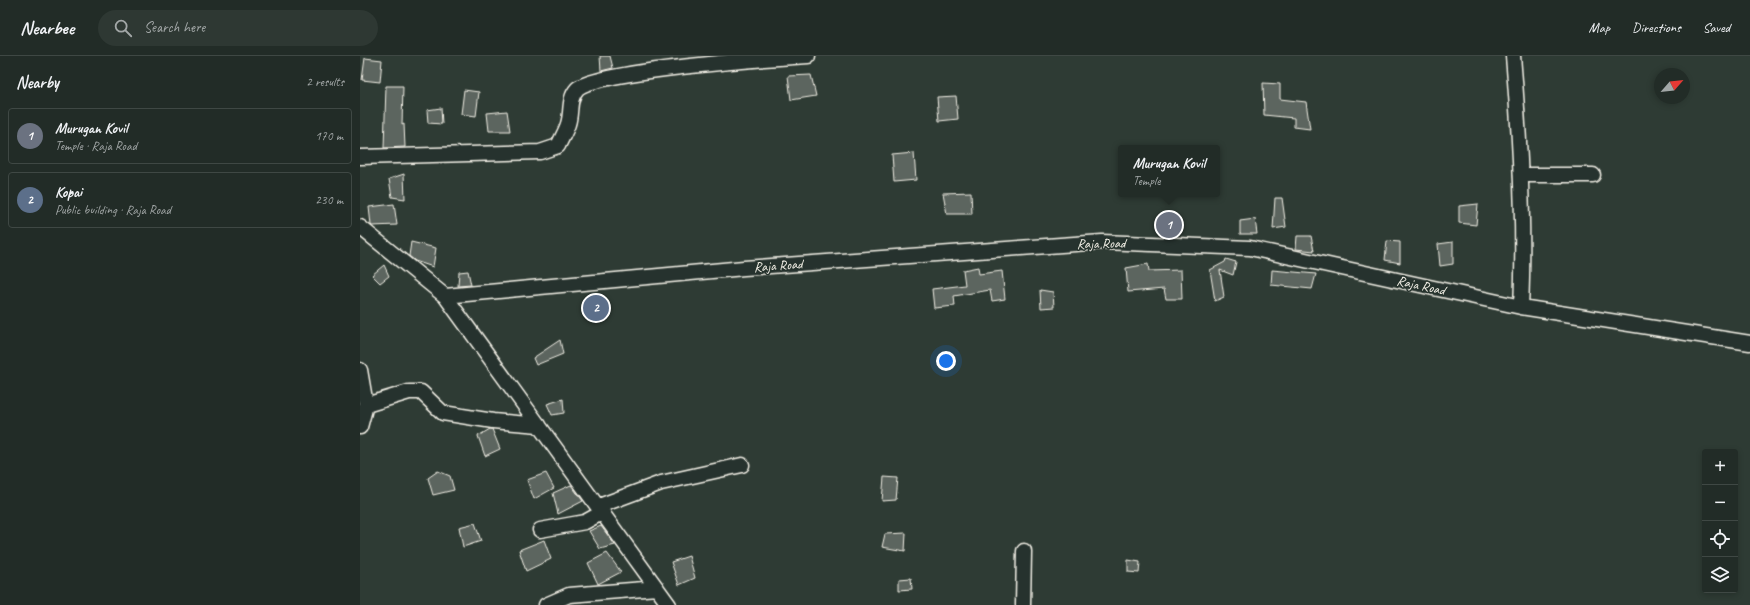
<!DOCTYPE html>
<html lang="en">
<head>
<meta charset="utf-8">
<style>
  :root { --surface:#222c27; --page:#2e3833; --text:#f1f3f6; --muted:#a2a7a7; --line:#3f4844; --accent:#d93025 }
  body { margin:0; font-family:Caveat,sans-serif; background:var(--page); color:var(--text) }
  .controls { position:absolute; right:12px; bottom:12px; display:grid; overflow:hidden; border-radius:4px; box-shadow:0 2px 6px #0003 }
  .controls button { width:36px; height:36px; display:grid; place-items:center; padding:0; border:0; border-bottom:1px solid var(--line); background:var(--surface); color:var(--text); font:20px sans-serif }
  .compass { position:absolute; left:1294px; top:12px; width:36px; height:36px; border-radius:50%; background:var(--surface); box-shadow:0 2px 6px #0003; rotate:62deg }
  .you { position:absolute; left:586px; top:305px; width:14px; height:14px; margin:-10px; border:3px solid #fff; border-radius:50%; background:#1a73e8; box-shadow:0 0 0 6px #1a73e833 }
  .badge { display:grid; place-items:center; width:26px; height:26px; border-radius:50%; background:var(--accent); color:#fff; font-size:13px; font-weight:700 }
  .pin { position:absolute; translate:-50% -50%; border:2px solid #fff; box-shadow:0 1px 4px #0006 }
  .popup { position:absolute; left:758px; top:89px; width:102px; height:52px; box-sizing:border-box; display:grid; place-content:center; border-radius:4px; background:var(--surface); filter:drop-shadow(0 1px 3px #0005); font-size:13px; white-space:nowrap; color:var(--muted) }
  .popup b { font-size:15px; color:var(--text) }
  .popup::after { content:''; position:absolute; left:50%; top:100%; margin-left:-8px; border:8px solid transparent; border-top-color:var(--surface) }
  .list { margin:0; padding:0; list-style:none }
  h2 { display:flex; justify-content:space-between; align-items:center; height:52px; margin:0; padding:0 16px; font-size:17px }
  h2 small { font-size:13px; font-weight:400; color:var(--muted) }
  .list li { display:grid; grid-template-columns:26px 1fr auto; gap:12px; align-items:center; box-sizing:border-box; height:56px; margin:0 8px 8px; padding:0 8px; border:1px solid var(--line); border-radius:4px }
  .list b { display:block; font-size:15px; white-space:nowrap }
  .list p { margin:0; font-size:13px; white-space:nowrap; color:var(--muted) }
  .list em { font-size:13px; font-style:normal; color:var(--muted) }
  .icon { flex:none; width:22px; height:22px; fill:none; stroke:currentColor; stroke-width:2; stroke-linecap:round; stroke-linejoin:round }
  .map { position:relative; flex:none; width:1390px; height:549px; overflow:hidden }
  header { display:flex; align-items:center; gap:24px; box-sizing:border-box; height:56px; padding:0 20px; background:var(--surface); border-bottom:1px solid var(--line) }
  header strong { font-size:19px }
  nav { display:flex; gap:22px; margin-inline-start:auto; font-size:14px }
  .search { width:280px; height:36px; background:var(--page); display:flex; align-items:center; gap:10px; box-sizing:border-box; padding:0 14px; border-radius:22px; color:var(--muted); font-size:15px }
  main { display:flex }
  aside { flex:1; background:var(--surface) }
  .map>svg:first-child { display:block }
</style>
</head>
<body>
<header>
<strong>Nearbee</strong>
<div class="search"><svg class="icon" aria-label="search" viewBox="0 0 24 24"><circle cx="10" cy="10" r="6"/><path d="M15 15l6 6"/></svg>Search here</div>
<nav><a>Map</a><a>Directions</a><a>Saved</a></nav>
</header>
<main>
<aside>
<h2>Nearby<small>2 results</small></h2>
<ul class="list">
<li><span class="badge" style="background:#6b7280">1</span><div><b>Murugan Kovil</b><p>Temple · Raja Road</p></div><em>170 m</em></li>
<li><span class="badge" style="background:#5c6f8a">2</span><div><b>Kopai</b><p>Public building · Raja Road</p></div><em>230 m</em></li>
</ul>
</aside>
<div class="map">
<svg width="1390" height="549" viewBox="0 0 1390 549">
  <rect width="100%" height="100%" fill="#2e3b34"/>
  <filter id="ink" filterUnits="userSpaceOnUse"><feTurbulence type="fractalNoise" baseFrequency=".025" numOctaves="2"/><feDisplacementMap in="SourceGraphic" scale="8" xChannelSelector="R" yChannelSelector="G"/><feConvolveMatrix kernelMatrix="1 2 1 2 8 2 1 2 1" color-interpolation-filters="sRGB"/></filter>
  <g filter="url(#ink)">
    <path fill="#5c655e" stroke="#f4f1e8" d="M 240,0 L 250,0 L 253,12 L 241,15 Z
      M 5,2 L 22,4 L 20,26 L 2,24 Z
      M 451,19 L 456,40 L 431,44 L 428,20 Z
      M 903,27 L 920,28 L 920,43 L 946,46 L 950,73 L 934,71 L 934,62 L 904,59 Z
      M 26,30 L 43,30 L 42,69 L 44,68 L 45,91 L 24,92 Z
      M 104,34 L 119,36 L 116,60 L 101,58 Z
      M 596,40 L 598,63 L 579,65 L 577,41 Z
      M 81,52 L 82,68 L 68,67 L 67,54 Z
      M 147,55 L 150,75 L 129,75 L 127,57 Z
      M 554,97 L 556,124 L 534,126 L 532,99 Z
      M 44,118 L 45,143 L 32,141 L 29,123 Z
      M 611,136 L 612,158 L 587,158 L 583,137 Z
      M 915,142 L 922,142 L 926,171 L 913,173 Z
      M 34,148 L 37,169 L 12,170 L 11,169 L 9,151 Z
      M 1118,148 L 1116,169 L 1099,167 L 1099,150 Z
      M 895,163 L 897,178 L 880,178 L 880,165 Z
      M 937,180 L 951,180 L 954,195 L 936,193 Z
      M 1027,185 L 1040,186 L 1040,207 L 1025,204 Z
      M 51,186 L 76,192 L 73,211 L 55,205 L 49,200 Z
      M 1093,186 L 1093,208 L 1080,210 L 1078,188 Z
      M 866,203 L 876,206 L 873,219 L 860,214 L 864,241 L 855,245 L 850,214 L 865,206 Z
      M 788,208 L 789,215 L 821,214 L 822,243 L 806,243 L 804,233 L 768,236 L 766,212 Z
      M 24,209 L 29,220 L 20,227 L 12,219 Z
      M 618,211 L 619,218 L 642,215 L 645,243 L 632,245 L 630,234 L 594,240 L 595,250 L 574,252 L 572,233 L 605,229 L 603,214 Z
      M 912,214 L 956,218 L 952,233 L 911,229 Z
      M 108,215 L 111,229 L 98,230 L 99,216 Z
      M 680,234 L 693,236 L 694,251 L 681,252 Z
      M 200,284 L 203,298 L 176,309 L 173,302 Z
      M 203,343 L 204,357 L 192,359 L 187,348 Z
      M 130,373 L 132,373 L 140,393 L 125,400 L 118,380 Z
      M 78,415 L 90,420 L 94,434 L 73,439 L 68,422 Z
      M 186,417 L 194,432 L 174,443 L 167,424 Z
      M 524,421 L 538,422 L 536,444 L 522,445 Z
      M 211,429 L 223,445 L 198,458 L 193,437 Z
      M 115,467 L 121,485 L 103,491 L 99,471 Z
      M 241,470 L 255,489 L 240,493 L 229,475 Z
      M 546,477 L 545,495 L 522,491 L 525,478 Z
      M 184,484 L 191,503 L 166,515 L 159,494 Z
      M 247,497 L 261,516 L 238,528 L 228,507 Z
      M 329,500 L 335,522 L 319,529 L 311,506 Z
      M 768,504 L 780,506 L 779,517 L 768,516 Z
      M 551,522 L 552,533 L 539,534 L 539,523 Z"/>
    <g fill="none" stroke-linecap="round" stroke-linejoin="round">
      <g stroke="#f4f1e8" stroke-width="17">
        <path id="minor" d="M 1153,0 C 1160,83 1165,167 1161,251
          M 0,101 L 180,96 L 198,90 C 201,83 206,75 208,68 C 212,56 208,43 217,33 C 233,15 414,2 448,0
          M 1161,119 L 1233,119
          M 0,171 L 85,240 L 309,549
          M 85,240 L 384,212 L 742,186 L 890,192 L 1161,251 L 1390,287
          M 0,314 L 6,349 L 0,371
          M 6,349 L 49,336 L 61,336 L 83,357 L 133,365 L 179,369
          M 239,450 L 301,427 L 382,409
          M 180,474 L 225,466 L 243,456
          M 186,549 L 209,539 L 297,532
          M 663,549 L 664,495"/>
      </g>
      <use href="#minor" stroke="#26332d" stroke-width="14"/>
    </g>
  </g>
  <g text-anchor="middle" stroke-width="3" stroke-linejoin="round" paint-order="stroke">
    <g font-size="14" fill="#f4f1e8" stroke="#26332d">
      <text transform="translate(741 187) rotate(-1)" y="5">Raja Road</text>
      <text transform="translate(418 209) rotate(-4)" y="5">Raja Road</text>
      <text transform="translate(1061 229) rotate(12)" y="5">Raja Road</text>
    </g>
  </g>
</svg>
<div class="controls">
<button>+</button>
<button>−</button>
<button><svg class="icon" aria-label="locate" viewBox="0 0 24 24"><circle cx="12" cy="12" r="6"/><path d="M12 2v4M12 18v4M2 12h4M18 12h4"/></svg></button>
<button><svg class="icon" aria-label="layers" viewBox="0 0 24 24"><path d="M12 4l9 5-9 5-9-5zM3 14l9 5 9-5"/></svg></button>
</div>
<svg class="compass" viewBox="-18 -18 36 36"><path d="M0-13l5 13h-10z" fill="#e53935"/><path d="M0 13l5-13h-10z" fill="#a2a7a7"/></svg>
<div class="you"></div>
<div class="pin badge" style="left:809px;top:169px;background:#6b7280">1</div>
<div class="popup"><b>Murugan Kovil</b>Temple</div>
<div class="pin badge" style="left:236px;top:252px;background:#5c6f8a">2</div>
</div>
</main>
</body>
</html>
